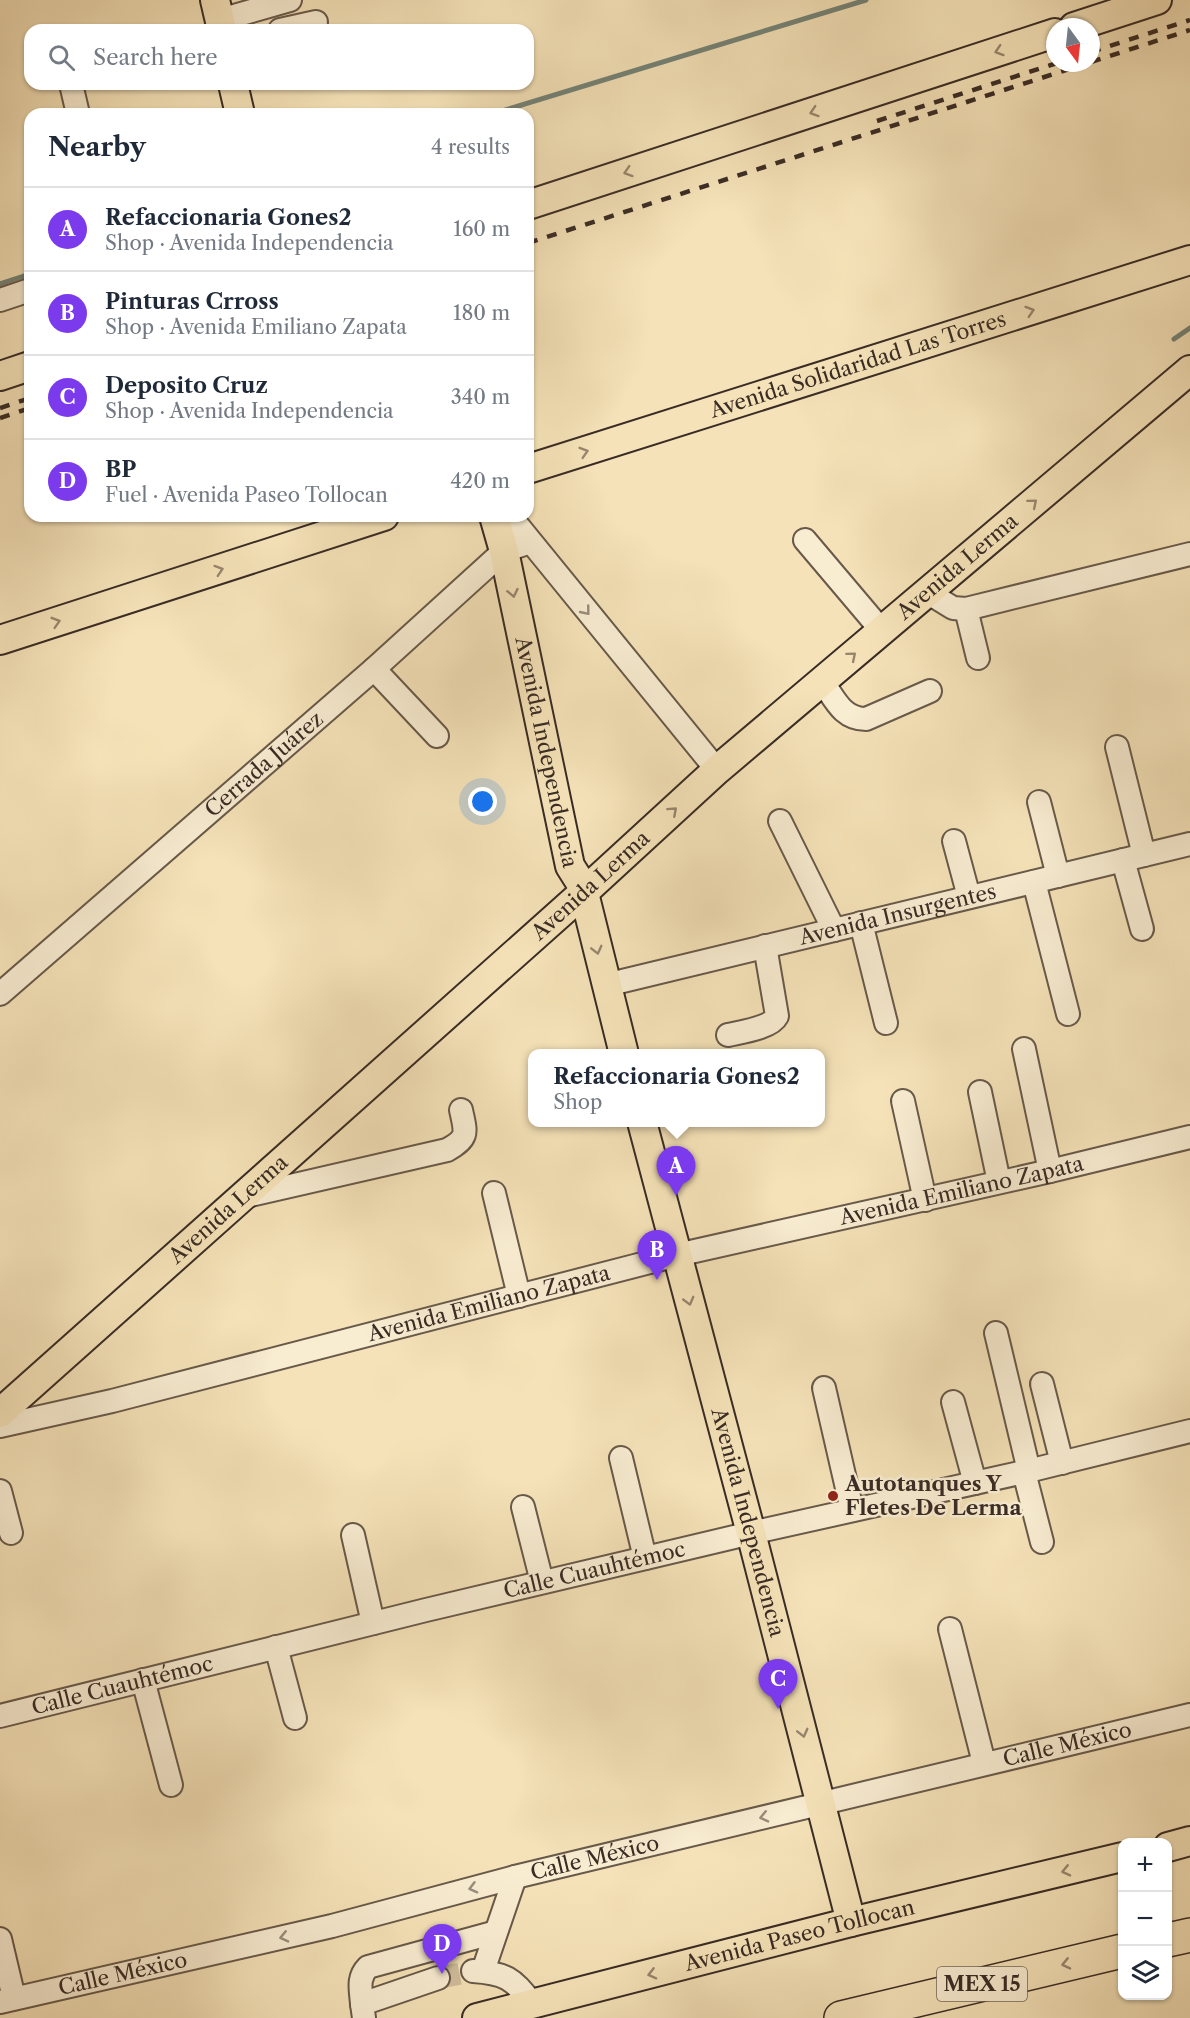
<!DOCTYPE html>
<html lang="en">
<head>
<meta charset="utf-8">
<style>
  :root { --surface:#fff; --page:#f6f6f7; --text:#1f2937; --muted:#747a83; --line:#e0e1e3; --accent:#7c3aed }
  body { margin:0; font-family:"Libre Caslon Text",serif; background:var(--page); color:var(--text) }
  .controls { position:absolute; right:18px; bottom:18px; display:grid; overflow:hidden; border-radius:12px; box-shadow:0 2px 4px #0004 }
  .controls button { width:54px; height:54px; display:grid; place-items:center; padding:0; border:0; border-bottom:2px solid var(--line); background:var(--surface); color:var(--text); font:30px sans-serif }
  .compass { position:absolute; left:1046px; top:18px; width:54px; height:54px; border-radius:50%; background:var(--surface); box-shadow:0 2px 4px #0004; rotate:165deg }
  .you { position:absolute; left:483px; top:802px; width:21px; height:21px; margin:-15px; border:4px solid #fff; border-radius:50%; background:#1a73e8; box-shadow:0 0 0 9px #1a73e833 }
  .badge { display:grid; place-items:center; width:39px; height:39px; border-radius:50%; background:var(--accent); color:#fff; font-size:20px; font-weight:700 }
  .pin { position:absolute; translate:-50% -50px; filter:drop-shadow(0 2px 3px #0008) }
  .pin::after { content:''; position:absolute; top:32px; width:21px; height:18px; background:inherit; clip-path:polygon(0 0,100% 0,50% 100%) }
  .popup { position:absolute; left:528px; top:1049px; width:297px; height:78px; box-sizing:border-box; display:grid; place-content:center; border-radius:12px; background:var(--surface); filter:drop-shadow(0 2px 4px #0005); font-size:20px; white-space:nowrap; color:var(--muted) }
  .popup b { font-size:22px; color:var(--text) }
  .popup::after { content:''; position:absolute; left:50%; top:100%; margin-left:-12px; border:12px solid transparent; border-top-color:var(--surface) }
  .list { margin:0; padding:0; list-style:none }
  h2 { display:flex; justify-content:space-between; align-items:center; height:78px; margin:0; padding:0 24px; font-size:26px }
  h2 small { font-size:20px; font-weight:400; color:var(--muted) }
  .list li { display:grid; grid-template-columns:39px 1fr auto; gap:18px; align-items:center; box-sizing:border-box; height:84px; padding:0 24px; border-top:2px solid var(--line) }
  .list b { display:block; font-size:22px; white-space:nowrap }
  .list p { margin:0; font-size:20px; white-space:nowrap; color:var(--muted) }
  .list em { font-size:20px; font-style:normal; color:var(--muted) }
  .icon { flex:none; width:33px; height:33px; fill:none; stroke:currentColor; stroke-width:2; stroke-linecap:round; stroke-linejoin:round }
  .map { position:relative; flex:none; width:1190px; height:2018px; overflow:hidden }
  .search { position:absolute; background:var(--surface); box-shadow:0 2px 4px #0004; left:24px; top:24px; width:510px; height:66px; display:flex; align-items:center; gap:15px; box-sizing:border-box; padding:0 21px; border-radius:18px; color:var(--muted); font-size:22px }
  .panel { position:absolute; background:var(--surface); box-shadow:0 2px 4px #0004; left:24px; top:108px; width:510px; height:414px; border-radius:18px }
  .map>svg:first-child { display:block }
</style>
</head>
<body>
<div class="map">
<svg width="1190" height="2018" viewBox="0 0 1190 2018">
  <rect width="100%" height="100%" fill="#f5e2b8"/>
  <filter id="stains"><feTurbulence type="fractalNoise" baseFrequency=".00333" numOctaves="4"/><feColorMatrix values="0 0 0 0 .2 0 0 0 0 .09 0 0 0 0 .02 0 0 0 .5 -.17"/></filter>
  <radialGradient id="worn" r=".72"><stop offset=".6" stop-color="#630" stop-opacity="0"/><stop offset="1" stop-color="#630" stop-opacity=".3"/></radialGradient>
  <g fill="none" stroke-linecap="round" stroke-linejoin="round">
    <path stroke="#748377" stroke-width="5" d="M 492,114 L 866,0
      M 0,284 L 30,274
      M 1174,339 L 1190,328"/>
    <path stroke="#cfbd9b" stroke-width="22" stroke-dasharray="22 11" stroke-linecap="butt" d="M 438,1978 L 473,1971"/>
    <g stroke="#68594a" stroke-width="26">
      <g id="minor">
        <path d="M 220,20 L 290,0"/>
        <path d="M 280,30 L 316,22"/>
        <path d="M 71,84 L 78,114"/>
        <path d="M 0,300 L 30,290"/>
        <path d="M 510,516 L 717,770"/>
        <path d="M 805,540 L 882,631"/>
        <path d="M 927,592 L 953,608 L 966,609 L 1190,554"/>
        <path d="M 966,609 L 978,658"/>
        <path d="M 374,669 L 437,736"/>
        <path d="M 822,681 C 835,699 842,719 866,719 L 930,691"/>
        <path d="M 1117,747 L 1144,855"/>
        <path d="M 1039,802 L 1058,876"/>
        <path d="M 780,821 L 834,930"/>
        <path d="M 954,841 L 969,897"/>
        <path d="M 1123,860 L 1142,929"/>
        <path d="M 1034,882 L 1068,1014"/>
        <path d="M 861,923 L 886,1023"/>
        <path id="s1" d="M 606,985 L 1190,844"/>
        <path id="s2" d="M 0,994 L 374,669 L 504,551 L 530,542"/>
        <path d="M 728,1035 C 741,1032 771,1028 777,1016 L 765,946"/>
        <path d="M 1024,1049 L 1050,1171"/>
        <path d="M 980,1092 L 999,1182"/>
        <path d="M 903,1101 L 925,1200"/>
        <path d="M 494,1193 L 519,1296"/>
        <path d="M 242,1197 L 447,1150 C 469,1138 466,1133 461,1110"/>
        <path d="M 996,1333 L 1029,1471"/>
        <path d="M 1042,1384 L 1062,1463"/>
        <path d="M 824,1388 L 852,1510"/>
        <path d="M 953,1402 L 975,1483"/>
        <path id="s3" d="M 0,1426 L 112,1401 L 677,1255 L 1050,1171 L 1190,1137"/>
        <path d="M 621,1458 L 645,1558"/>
        <path d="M 1024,1472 L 1042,1542"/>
        <path d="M 0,1491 L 11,1533"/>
        <path d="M 523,1507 L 542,1582"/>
        <path d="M 353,1535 L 373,1623"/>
        <path d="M 950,1629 L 984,1763"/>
        <path d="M 276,1647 L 295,1718"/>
        <path d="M 143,1680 L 171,1785"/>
        <path id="s4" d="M 0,1716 L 426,1610 L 751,1533 L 1024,1472 L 1190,1431"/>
        <path d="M 0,1939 L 14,1998"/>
        <path d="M 473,1971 C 504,1973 514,1978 532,2004"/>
        <path d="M 483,1971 L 515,1877"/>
        <path id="s5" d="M 0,2002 L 332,1926 L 515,1877 L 1190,1715"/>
        <path d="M 362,2004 C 361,1990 357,1978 368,1967 L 496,1932"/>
        <path d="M 364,2018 L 362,2004 L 438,1978"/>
      </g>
    </g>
    <g stroke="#392b25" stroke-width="32">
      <g id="major">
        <path d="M 215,0 L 222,30"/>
        <path d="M 1074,27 L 1157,0"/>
        <path d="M 233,84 L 240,114"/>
        <path d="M 528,205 L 1055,33"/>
        <path d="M 0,376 L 30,366"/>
        <path id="s6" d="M 528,469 L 1190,260"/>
        <path id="s7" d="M 494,516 L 504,551 L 570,866 L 582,885 L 624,1054"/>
        <path d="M 0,640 L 384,516"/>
        <path id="s8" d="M 642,1122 L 751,1533 L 851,1922"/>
        <path id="s9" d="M 0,1413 L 583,893 L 717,770 L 1190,370"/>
        <path d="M 1168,1847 L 1190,1841"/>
        <path id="s10" d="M 477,2018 L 851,1922 L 1122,1857"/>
      </g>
    </g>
    <g stroke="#392b25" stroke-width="36">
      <path id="highway" d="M 1168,1940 L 1190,1935
        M 841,2018 L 1122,1951"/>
    </g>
    <use href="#minor" stroke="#f8ecd1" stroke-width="22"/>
    <use href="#major" stroke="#f5e2b8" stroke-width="28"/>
    <use href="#highway" stroke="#f5e2b8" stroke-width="33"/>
    <path stroke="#392b25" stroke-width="4.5" stroke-dasharray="10 10" stroke-linecap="butt" d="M 1091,52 L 1190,20
      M 1091,62 L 1190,30
      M 877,121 L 1057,63
      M 528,243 L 1088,63
      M 0,408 L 30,398
      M 0,418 L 30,408"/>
  </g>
  <defs><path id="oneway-chevron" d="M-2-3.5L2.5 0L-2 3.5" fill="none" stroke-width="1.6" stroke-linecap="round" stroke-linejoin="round" transform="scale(1.5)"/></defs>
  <g stroke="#97866e">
    <use href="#oneway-chevron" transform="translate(999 51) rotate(162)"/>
    <use href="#oneway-chevron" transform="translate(814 112) rotate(162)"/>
    <use href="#oneway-chevron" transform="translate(628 172) rotate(162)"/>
    <use href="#oneway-chevron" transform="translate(1030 311) rotate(-18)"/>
    <use href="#oneway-chevron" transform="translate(584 452) rotate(-17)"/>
    <use href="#oneway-chevron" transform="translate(1033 503) rotate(-40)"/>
    <use href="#oneway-chevron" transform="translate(219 570) rotate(-18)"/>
    <use href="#oneway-chevron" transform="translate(513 593) rotate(78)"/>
    <use href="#oneway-chevron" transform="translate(56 622) rotate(-17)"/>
    <use href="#oneway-chevron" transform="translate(852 656) rotate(-40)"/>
    <use href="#oneway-chevron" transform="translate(673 811) rotate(-42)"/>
    <use href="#oneway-chevron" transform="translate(597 950) rotate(76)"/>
    <use href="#oneway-chevron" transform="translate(689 1301) rotate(75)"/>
    <use href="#oneway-chevron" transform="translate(803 1733) rotate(76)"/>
    <use href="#oneway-chevron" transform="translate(1066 1871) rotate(167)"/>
    <use href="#oneway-chevron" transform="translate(1066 1964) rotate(167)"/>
    <use href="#oneway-chevron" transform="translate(652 1974) rotate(166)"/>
  </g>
  <g stroke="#988c7b">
    <use href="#oneway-chevron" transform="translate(586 611) rotate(51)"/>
    <use href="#oneway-chevron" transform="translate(764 1817) rotate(167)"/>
    <use href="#oneway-chevron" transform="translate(473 1888) rotate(165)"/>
    <use href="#oneway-chevron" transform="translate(284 1937) rotate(167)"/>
  </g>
  <circle fill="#8f2418" stroke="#f8ecd1" stroke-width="2" cx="833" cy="1496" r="6"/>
  <g text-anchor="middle" stroke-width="5" stroke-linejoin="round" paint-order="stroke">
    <rect fill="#f8ecd1" stroke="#726559" stroke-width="1.5" x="937" y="1967" width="90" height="34" rx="4.5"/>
    <g font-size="20" font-weight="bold" fill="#392b25">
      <text x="982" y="1991">MEX 15</text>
    </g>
    <g font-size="21" fill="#392b25" stroke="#f8ecd1">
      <text dy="7" stroke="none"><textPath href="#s6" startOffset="346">Avenida Solidaridad Las Torres</textPath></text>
      <text dy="7" stroke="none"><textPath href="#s9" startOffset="1278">Avenida Lerma</textPath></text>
      <text dy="7" stroke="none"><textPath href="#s7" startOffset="242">Avenida Independencia</textPath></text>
      <text dy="7" stroke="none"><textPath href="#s2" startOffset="350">Cerrada Juárez</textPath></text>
      <text dy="7" stroke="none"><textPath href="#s9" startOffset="792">Avenida Lerma</textPath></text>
      <text dy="7" stroke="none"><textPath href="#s1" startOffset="300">Avenida Insurgentes</textPath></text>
      <text dy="7" stroke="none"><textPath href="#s3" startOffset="990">Avenida Emiliano Zapata</textPath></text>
      <text dy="7" stroke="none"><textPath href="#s9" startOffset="306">Avenida Lerma</textPath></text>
      <text dy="7" stroke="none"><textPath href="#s3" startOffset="504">Avenida Emiliano Zapata</textPath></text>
      <text dy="7" stroke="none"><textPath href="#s8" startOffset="414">Avenida Independencia</textPath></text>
      <text dy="7" stroke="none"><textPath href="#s4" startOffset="612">Calle Cuauhtémoc</textPath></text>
      <text dy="7" stroke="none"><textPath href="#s4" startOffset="126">Calle Cuauhtémoc</textPath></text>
      <text dy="7" stroke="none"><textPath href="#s5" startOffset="1098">Calle México</textPath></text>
      <text dy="7" stroke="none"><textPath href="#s5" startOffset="612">Calle México</textPath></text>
      <text dy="7" stroke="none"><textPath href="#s10" startOffset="333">Avenida Paseo Tollocan</textPath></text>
      <text dy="7" stroke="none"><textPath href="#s5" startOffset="126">Calle México</textPath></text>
    </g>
    <g font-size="21" font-weight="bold" fill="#392b25" stroke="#f8ecd1" text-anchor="start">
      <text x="845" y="1491">Autotanques Y<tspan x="845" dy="24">Fletes De Lerma</tspan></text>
    </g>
  </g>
  <rect width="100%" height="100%" filter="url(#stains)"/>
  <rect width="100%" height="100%" fill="url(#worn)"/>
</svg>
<div class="controls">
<button>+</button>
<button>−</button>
<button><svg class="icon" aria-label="layers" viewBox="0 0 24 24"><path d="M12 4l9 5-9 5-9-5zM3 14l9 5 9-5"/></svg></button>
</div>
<svg class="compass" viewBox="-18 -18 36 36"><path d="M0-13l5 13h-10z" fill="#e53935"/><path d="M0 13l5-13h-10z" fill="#747a83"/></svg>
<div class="you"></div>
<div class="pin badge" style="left:676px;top:1196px">A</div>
<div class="popup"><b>Refaccionaria Gones2</b>Shop</div>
<div class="pin badge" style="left:657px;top:1280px">B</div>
<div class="pin badge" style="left:778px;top:1709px">C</div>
<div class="pin badge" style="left:442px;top:1974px">D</div>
<div class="search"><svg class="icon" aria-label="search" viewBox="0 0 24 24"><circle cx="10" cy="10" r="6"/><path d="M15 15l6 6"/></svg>Search here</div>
<section class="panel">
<h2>Nearby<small>4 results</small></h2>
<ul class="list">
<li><span class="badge">A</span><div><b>Refaccionaria Gones2</b><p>Shop · Avenida Independencia</p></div><em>160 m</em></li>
<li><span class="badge">B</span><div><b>Pinturas Crross</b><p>Shop · Avenida Emiliano Zapata</p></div><em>180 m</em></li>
<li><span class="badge">C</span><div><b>Deposito Cruz</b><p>Shop · Avenida Independencia</p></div><em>340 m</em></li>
<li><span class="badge">D</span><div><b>BP</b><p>Fuel · Avenida Paseo Tollocan</p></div><em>420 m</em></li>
</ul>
</section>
</div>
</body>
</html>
